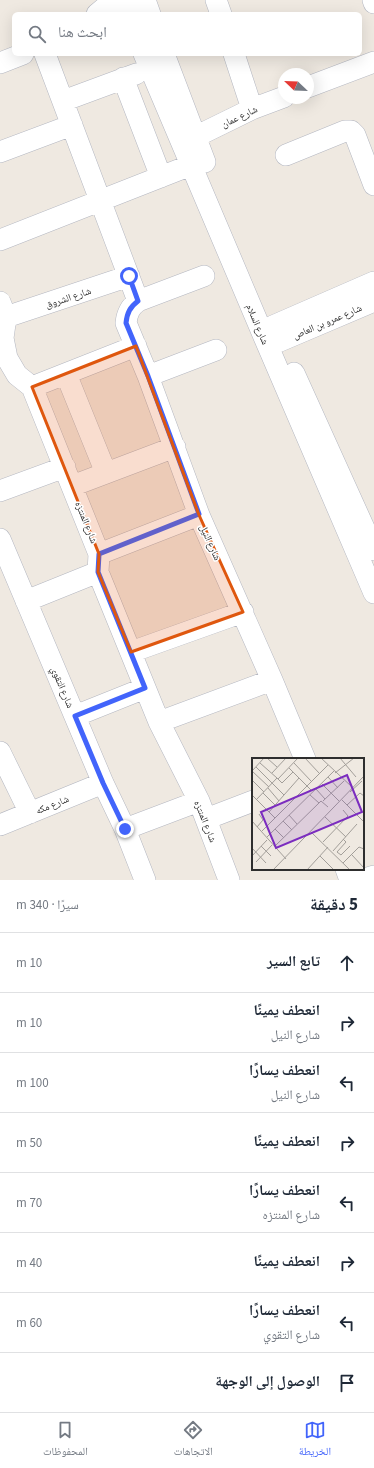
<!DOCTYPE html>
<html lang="ar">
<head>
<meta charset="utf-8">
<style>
  :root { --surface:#fff; --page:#f2f2f3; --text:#1f2937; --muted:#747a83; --line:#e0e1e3; --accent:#4264fb }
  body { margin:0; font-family:"Source Sans 3","Noto Naskh Arabic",sans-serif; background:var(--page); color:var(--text); direction:rtl }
  .compass { position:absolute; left:278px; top:68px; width:36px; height:36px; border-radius:50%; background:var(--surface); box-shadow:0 4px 16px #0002; rotate:293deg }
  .stop { position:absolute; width:12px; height:12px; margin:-9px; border:3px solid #4264fb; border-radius:50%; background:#fff }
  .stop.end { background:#4264fb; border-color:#fff; box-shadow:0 1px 4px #0008 }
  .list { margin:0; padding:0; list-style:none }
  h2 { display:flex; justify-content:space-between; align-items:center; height:52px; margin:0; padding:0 16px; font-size:17px }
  h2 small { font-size:13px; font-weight:400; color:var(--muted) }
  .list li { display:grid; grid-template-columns:26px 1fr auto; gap:12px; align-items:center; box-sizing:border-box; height:60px; padding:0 16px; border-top:1px solid var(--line) }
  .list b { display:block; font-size:15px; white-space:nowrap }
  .list p { margin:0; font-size:13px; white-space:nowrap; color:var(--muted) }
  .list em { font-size:13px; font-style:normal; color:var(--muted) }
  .icon { flex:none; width:22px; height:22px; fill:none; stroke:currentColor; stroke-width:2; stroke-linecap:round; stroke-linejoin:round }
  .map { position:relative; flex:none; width:374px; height:880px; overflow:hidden; direction:ltr }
  .search { position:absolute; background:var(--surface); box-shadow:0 4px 16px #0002; left:12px; right:12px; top:12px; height:44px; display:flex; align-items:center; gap:10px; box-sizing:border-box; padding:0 14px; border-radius:6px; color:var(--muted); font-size:15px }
  .sheet { height:532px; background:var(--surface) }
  nav { display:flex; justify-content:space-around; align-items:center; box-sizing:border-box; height:56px; border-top:1px solid var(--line); background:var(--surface); font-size:11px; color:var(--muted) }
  nav a { display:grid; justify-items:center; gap:2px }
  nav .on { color:var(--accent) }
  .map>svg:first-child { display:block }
</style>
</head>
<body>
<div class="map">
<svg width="374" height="880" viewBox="0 0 374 880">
  <rect width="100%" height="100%" fill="#efe9e1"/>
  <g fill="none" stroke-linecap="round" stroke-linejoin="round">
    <g stroke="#b4b7c1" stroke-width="22">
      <path id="minor" d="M 123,0 L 129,14
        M 145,0 L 150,14
        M 216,0 L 221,14
        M 373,0 L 374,3
        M 97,14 L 114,0
        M 45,54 L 138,301
        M 144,54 L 267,344 L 374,593
        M 164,54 L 205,162
        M 234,54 L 252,109
        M 0,63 L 23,54
        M 123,78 L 161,177
        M 308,87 L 374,62
        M 63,101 L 136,74
        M 195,137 L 252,109 L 284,97
        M 0,152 L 72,125
        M 286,155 L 345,131 L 351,131 L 355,135 L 374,185
        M 0,240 L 191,165
        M 204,276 L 138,301 C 130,307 127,313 126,323 L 148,376 L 199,515 L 272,680 L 305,759
        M 0,302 L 6,317 L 3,338 L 7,358 L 17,375 L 32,387 L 99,554 L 98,572 L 159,722 L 199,801 L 229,880
        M 6,317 L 129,276
        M 273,326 L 374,282
        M 280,341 L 374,301
        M 294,373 L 374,550
        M 66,374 L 106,473
        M 148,376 L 216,350
        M 32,387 L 136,346
        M 72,486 L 175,447
        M 0,491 L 65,467
        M 0,539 L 103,783 L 125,829 L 145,880
        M 99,554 L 199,515
        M 26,601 L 98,572
        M 131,652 L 243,612
        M 75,716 L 145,688
        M 159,722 L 272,680
        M 0,752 L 30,813
        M 206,819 L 253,801
        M 0,825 L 103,783
        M 125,829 L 199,801
        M 346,869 L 350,880
        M 361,880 L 374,876"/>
    </g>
    <use href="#minor" stroke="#fff" stroke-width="21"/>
  </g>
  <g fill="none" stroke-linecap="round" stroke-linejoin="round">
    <path stroke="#4264fb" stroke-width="5" d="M 125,829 L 103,783 L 75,716 L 145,688 L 98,572 L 99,554 L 199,514 L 148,376 L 126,323 C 127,313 130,307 138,301 L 129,276"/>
  </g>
  <path fill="#df570e" fill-opacity="0.2" stroke="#df570e" stroke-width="3" stroke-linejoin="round" d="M 136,346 L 199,515 L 243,612 L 131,652 L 98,572 L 99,554 L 32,387 Z"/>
  <g text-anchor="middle" stroke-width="3" stroke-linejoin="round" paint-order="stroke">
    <g font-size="10" fill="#2e2e2e" stroke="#fff">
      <text transform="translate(239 116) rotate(-25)" y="4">شارع عمان</text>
      <text transform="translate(68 297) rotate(-18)" y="4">شارع الشروق</text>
      <text transform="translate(327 321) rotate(-23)" y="4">شارع عمرو بن العاص</text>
      <text transform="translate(258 324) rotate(67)" y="4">شارع السلام</text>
      <text transform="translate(87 522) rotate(68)" y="4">شارع المنتزه</text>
      <text transform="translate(211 542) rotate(66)" y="4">شارع النيل</text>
      <text transform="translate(63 687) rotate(67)" y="4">شارع التقوي</text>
      <text transform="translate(52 804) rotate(-22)" y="4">شارع مكه</text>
      <text transform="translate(206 821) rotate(68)" y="4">شارع المنتزه</text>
    </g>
  </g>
  <g transform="translate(252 758)">
    <rect width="112" height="112" fill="#efe9e1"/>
    <path fill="none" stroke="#a29e99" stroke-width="1" d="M 12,0 L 0,13 L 17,29M 15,0 L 25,9M 53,0 L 67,15M 69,0 L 100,29M 88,0 L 104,19M 8,5 L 25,20M 42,5 L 59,23M 4,9 L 32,37M 37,10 L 60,33M 20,15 L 34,0M 83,15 L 102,0M 76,19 L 86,30M 26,21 L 46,0M 0,22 L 12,34M 70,26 L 87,43M 16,30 L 27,43M 64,31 L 73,41M 98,34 L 110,23M 11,35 L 23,47M 0,37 L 23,60M 58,37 L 67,45M 4,42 L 25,20 L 30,25 L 41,14M 90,42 L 112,64M 71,43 L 92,23M 95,47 L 108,35 L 112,38M 17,54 L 47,20M 37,57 L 45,66M 73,59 L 94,79M 0,63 L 34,101M 31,63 L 40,72M 5,69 L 11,62 L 7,56M 23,71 L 32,80M 10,73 L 76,7M 59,74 L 98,112M 15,79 L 82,13M 91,81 L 94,84 L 85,94 L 89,97 L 98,88M 71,84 L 96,58 L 91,52M 9,88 L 19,98M 23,88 L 69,43 L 76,49M 0,90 L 14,105M 81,93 L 105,66M 100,97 L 112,110M 0,98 L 15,82M 68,98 L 82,112M 4,104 L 20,87M 91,105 L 107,89 L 112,91M 21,112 L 112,18M 55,112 L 76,89"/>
    <path fill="#7b2cbf" fill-opacity="0.15" stroke="#7b2cbf" stroke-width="2" d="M 95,17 L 110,54 L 24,90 L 9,54 Z"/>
    <rect width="112" height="112" fill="none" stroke="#2e2e2e" stroke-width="2"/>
  </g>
</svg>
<svg class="compass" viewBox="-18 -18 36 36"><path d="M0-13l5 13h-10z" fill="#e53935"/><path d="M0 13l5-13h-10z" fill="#747a83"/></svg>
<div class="stop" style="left:129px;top:276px"></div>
<div class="stop end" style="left:125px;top:829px"></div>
<div class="search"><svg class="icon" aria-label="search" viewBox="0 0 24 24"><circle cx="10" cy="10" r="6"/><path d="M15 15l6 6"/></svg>ابحث هنا</div>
</div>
<section class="sheet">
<h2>5 دقيقة<small>سيرًا · 340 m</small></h2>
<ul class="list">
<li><svg class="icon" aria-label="ahead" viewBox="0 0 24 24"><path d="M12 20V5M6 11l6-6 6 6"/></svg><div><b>تابع السير</b></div><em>10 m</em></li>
<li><svg class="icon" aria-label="right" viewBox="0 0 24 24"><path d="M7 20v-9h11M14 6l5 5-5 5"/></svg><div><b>انعطف يمينًا</b><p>شارع النيل</p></div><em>10 m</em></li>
<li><svg class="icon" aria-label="left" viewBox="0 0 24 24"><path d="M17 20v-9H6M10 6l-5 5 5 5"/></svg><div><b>انعطف يسارًا</b><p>شارع النيل</p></div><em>100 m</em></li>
<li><svg class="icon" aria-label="right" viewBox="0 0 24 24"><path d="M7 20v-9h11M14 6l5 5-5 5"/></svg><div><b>انعطف يمينًا</b></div><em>50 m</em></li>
<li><svg class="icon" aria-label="left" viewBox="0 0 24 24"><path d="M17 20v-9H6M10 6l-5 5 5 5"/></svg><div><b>انعطف يسارًا</b><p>شارع المنتزه</p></div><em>70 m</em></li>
<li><svg class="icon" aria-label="right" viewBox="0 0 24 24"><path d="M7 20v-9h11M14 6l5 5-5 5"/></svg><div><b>انعطف يمينًا</b></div><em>40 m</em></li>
<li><svg class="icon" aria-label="left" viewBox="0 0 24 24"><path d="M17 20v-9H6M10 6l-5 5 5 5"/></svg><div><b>انعطف يسارًا</b><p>شارع التقوي</p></div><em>60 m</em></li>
<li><svg class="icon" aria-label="arrive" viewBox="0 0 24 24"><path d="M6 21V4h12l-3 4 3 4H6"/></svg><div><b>الوصول إلى الوجهة</b></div></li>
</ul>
</section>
<nav>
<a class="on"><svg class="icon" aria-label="map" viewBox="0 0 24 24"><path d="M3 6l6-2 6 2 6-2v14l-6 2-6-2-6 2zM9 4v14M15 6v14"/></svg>الخريطة</a>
<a><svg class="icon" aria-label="directions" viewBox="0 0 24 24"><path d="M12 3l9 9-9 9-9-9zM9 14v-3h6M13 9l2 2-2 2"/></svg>الاتجاهات</a>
<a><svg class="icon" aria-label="saved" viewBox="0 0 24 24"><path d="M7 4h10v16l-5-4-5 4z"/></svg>المحفوظات</a>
</nav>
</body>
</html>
